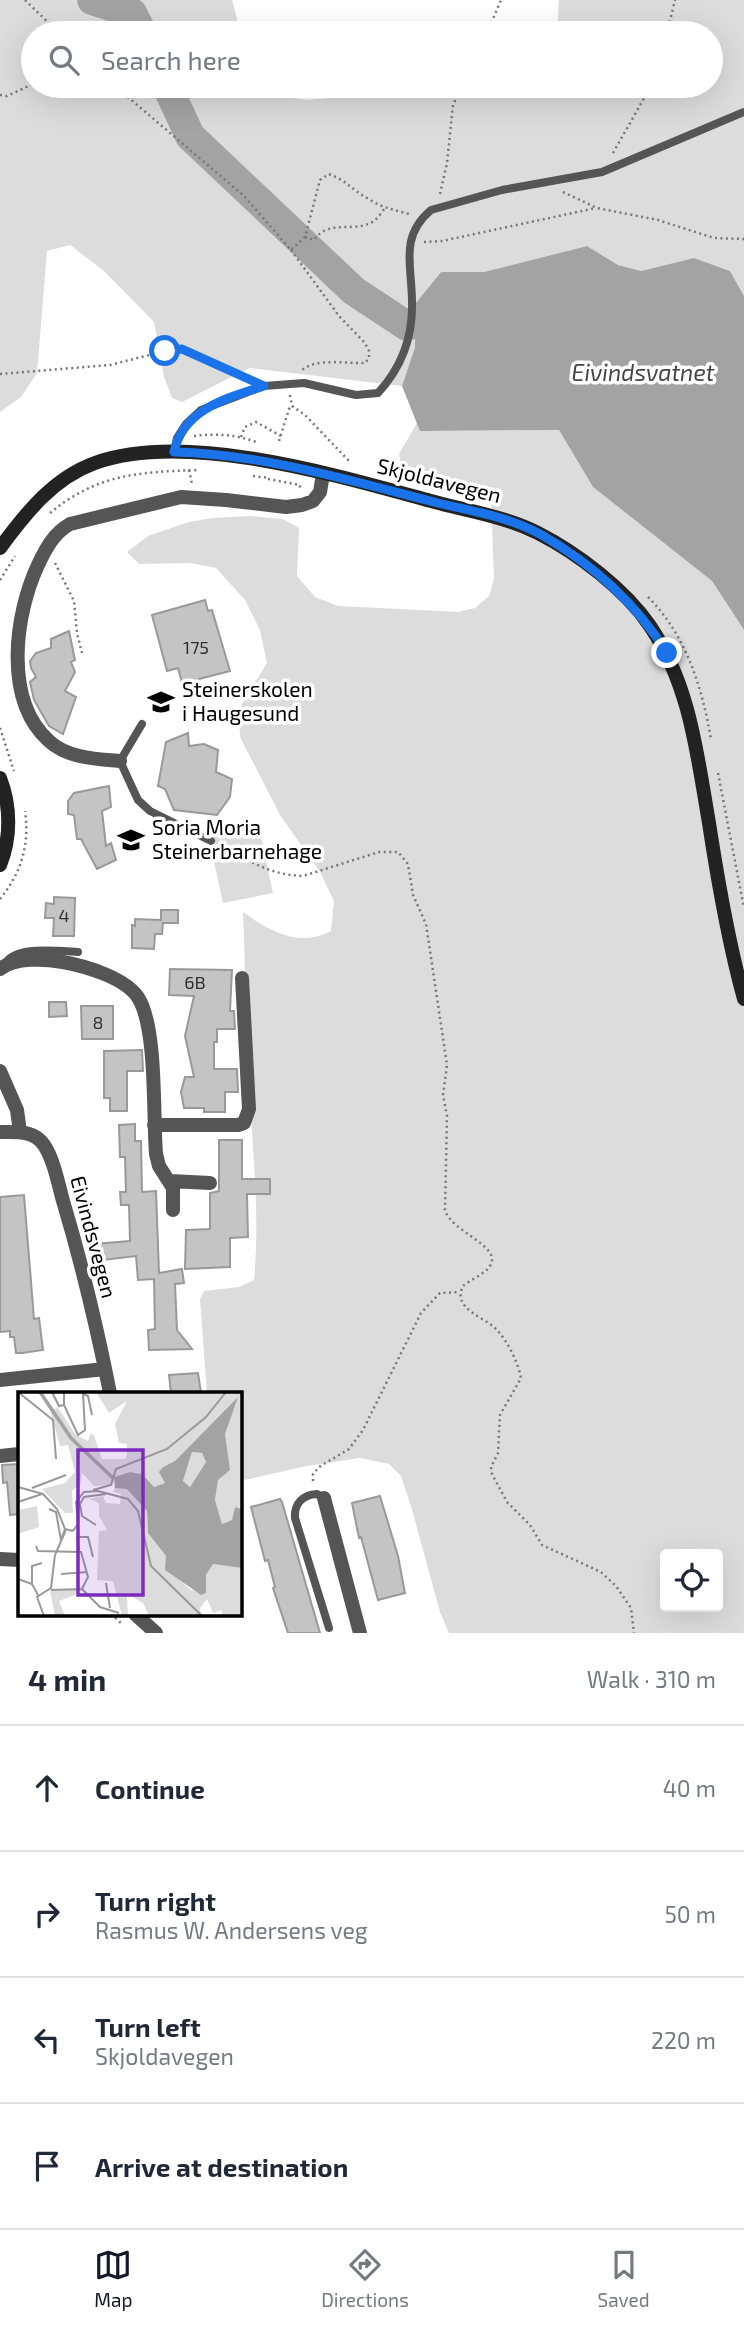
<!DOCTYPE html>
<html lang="en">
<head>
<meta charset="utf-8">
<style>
  :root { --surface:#fff; --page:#f2f2f3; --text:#1f2937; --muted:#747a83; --line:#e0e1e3; --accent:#111827 }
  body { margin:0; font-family:"Exo 2",sans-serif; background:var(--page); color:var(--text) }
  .controls { position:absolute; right:21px; bottom:21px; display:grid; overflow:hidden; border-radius:7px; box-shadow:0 7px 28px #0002 }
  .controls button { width:63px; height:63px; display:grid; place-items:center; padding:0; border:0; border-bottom:2px solid var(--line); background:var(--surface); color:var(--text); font:35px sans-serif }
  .stop { position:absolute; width:21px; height:21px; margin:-16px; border:5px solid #1a73e8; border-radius:50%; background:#fff }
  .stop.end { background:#1a73e8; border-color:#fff; box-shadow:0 2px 7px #0008 }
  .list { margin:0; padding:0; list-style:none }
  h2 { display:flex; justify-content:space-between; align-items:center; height:91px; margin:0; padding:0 28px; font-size:30px }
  h2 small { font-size:23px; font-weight:400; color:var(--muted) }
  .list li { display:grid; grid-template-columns:46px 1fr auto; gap:21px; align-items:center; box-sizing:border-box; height:126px; padding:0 28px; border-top:2px solid var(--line) }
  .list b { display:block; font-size:26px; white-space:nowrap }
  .list p { margin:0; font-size:23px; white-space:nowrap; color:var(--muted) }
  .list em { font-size:23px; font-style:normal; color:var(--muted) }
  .icon { flex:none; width:38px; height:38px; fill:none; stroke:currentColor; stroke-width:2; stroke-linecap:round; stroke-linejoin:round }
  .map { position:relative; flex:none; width:744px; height:1633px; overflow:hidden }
  .search { position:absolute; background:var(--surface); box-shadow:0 7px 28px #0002; left:21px; right:21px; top:21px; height:77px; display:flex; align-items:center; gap:18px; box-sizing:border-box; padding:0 24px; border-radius:38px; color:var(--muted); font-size:26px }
  .sheet { height:595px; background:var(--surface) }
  nav { display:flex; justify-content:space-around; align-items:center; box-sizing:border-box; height:98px; border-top:2px solid var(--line); background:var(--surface); font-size:19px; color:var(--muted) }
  nav a { display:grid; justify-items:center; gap:4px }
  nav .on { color:var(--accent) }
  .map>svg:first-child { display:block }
</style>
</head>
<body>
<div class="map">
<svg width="744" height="1633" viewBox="0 0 744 1633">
  <rect width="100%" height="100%" fill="#fff"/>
  <path fill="#dcdcdc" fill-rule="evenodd" d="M 0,0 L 232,0 L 241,33 L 33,33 L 33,86 L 268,86 L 277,96 L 308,100 L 381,93 L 467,91 L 533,95 L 545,92 L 547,86 L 711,86 L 711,33 L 557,33 L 559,0 L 744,0 L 744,296 L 730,271 L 694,258 L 641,271 L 618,265 L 587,246 L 484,272 L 441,272 L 415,304 L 415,347 L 402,386 L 249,368 L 182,402 L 172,398 L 164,377 L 154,322 L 104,271 L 70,245 L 47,251 L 37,373 L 21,397 L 0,412 Z
    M 417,423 L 420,431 L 559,430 L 593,487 L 712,581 L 744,630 L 744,1633 L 449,1633 L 440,1612 L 411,1506 L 401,1476 L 389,1464 L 360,1458 L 307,1466 L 240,1481 L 240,1393 L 207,1393 L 200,1299 L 204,1291 L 239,1287 L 254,1280 C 260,1216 253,1153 249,1088 C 244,1030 246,971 243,912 C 269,931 300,948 331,931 L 334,901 L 320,872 L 280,815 L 240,737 L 239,709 L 267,663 L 260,630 L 245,600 L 216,568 L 190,563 L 139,564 L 127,552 L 148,536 L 189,522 L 213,518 L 249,516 L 283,519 L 299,528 L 297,576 L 315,597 L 338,606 L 458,612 L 475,608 L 489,596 L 494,579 L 491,497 L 467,486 L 402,470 L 399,454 ZM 665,1554 L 718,1554 L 718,1607 L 665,1607 Z
    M 258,823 L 273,893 L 223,903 L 208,834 Z"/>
  <path fill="#a3a3a3" d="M 587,246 L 618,265 L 641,271 L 694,258 L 730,271 L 744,296 L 744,630 L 712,581 L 593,487 L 559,430 L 420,431 L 402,386 L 415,347 L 415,304 L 441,272 L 484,272 Z"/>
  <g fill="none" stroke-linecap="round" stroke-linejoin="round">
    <path stroke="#a3a3a3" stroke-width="30" d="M 92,0 L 132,13 L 142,33
      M 167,86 L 190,136 L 354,291 L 407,326"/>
  </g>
  <path fill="#c4c4c4" stroke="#999" stroke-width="2" d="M 205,600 L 208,611 L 212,610 L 230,671 L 199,679 L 202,692 L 186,697 L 178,668 L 167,671 L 152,615 Z
    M 69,631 L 75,660 L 71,662 L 75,672 L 65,691 L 76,697 L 63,734 L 49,726 L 34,700 L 30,682 L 36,677 L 31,668 L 30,661 L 36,653 L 51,648 L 51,639 Z
    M 188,733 L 189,746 L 204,744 L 218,750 L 216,772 L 232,779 L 230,797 L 217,815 L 174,810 L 165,789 L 158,786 L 166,742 Z
    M 109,786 L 111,807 L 102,811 L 106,846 L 111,843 L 116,860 L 97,869 L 81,839 L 77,839 L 74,815 L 68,814 L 68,801 L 74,793 Z
    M 54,897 L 75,898 L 74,936 L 53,936 L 54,918 L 45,918 L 46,903 L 54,904 Z
    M 161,910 L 178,910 L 178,923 L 163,923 L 162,934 L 155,934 L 154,949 L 132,948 L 132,925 L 135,926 L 135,919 L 161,920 Z
    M 170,969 L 232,970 L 230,1011 L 234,1011 L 235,1029 L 217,1029 L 217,1042 L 214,1042 L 214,1069 L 237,1069 L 238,1092 L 225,1092 L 225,1112 L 204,1112 L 204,1108 L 184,1108 L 181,1092 L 185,1077 L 194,1077 L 185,1036 L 194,996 L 169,995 Z
    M 49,1002 L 66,1002 L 67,1016 L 49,1017 Z
    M 81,1006 L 113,1006 L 113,1039 L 82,1039 Z
    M 142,1050 L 143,1071 L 127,1071 L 127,1111 L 110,1111 L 110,1098 L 104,1098 L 104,1051 Z
    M 135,1124 L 135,1141 L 141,1141 L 142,1192 L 156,1191 L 159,1273 L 182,1269 L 184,1283 L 175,1284 L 177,1330 L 192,1349 L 149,1350 L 148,1330 L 155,1329 L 154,1279 L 138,1280 L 136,1256 L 95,1261 L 94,1244 L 130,1241 L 129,1205 L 121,1205 L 120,1192 L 126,1192 L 125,1157 L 120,1157 L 119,1125 Z
    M 219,1140 L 242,1140 L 242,1179 L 270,1179 L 270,1194 L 247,1194 L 248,1237 L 230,1238 L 230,1267 L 185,1269 L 186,1230 L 210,1229 L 210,1193 L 219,1191 Z
    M 24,1195 L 34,1319 L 39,1318 L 43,1350 L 22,1353 L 16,1353 L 14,1337 L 10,1337 L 10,1331 L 0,1332 L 0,1197 Z
    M 198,1373 L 201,1393 L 171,1393 L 169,1375 Z
    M 19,1464 L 19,1514 L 10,1515 L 7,1482 L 3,1483 L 2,1465 Z
    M 380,1496 L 398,1556 L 405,1593 L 378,1600 L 361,1537 L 359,1538 L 352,1503 Z
    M 280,1499 L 282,1502 L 320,1633 L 288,1633 L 273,1588 L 275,1587 L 268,1560 L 265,1561 L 251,1507 Z"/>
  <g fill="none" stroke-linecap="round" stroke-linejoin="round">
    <path stroke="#777" stroke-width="2.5" stroke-dasharray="2 3.5" stroke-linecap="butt" d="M 25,0 L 59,33
      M 487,33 L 501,0
      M 667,33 L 675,0
      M 115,86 L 244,196 L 291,250 L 305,237 L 320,180 L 329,174 C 347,181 351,189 367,198 C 380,207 394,210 409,214
      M 0,95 L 7,96 L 33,84
      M 613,153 L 651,86
      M 563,192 L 597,208 L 658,220 L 714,238 L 744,239
      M 440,194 L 447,163 L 453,105 L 462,86
      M 305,237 L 314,240 C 329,218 354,234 374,221 C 378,218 382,212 385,208
      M 424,242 L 442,241 L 596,208
      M 291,250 L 339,316 L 365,343 L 369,351 L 369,358 L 365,363 C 346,364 316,357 301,371
      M 0,374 L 110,365 L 165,351 L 182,349 L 249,378
      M 290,395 L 292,406
      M 292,406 L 305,415 L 350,462
      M 194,436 C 217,433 238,435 259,443
      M 241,437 L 245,427 L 256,422 L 281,436
      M 279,441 L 289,409 L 292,406
      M 189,470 L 192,484
      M 253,476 L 269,478
      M 268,479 L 300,485 L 300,489
      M 50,513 C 97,474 139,472 198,470
      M 55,563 L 74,601 L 77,633 L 82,653
      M 0,580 L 15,556
      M 648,597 C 686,635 702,687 711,739
      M 0,728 L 14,771
      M 718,773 L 744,908
      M 223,847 C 251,862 271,875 303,876 L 379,852 L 398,852 L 408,864 L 413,895 L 426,924 L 447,1065 L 443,1095 L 447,1116 L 445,1210 C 451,1232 503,1246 490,1266 C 485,1274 470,1280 463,1286 C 452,1309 483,1316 496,1329 C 507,1340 518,1362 521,1378 L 500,1415 L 498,1453 L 491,1467 L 492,1474 L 507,1502 L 530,1525 L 542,1545 L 601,1572 L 616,1586 L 631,1608 L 634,1633
      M 0,899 C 21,873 30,845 25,811
      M 313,1481 L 313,1474 L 319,1467 L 349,1449 L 363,1430 L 421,1313 L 440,1293 L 460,1292
      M 111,1614 L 121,1623"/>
    <path stroke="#555" stroke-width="8" d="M 174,452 L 177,438 L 186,424 L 201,410 L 264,386 L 304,383 L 356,395 L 378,393 C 401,368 413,337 412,302 C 412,266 399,237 431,210 L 502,190 L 602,172 L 744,112
      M 142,724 L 120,761 L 138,800 L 150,811 L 211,841
      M 7,961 C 19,946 60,951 78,952
      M 324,1498 L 317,1494 C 302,1495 294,1504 295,1518 L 329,1628"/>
    <path stroke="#555" stroke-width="14" d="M 120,761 C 96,759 67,758 49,741 C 3,700 15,614 38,565 C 46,548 54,533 70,524 L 181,497 L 226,500 L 286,507 L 302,505 L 313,501 L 320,492 L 323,474
      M 0,969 C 15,957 45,959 63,962 C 85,966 127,978 139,999 C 157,1030 153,1115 156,1154 L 159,1166 L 173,1188 L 173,1210
      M 0,1071 L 17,1110 L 20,1132
      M 154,1125 L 238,1125 L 244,1123 L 249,1109 L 242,978
      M 0,1132 C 16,1132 34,1130 44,1145 C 54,1160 58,1183 63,1201 C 82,1264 97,1328 110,1393
      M 170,1181 L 210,1183
      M 0,1380 L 105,1369
      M 0,1456 L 19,1454
      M 324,1498 L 360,1633
      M 0,1559 L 19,1560
      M 135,1614 L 156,1633"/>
    <path stroke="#222" stroke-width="14" d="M 0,548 C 25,514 53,478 95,463 C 186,430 339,476 431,501 C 467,511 504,516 538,533 C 577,553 625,589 650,626 C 690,685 697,754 709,823 C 718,882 728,941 744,999
      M 0,778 C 11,806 11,838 0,865"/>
  </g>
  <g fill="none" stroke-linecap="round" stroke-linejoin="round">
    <path stroke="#1a73e8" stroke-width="9" d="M 165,351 L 182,349 L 264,386 C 227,398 183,409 174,452 C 262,454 349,480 434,502 C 470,511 507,516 540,534 C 593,564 635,602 667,653"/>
  </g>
  <defs>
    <g id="school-bare" transform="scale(2.1)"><path d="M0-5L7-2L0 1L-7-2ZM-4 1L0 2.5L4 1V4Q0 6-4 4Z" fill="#000" stroke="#fff" stroke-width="2.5" paint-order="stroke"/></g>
  </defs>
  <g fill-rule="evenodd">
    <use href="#school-bare" x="161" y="702"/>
    <use href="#school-bare" x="131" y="840"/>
  </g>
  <g text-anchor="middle" stroke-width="7" stroke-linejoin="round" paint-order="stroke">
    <g font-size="18" fill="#313131">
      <text x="196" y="654">175</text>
      <text x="64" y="922">4</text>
      <text x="195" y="989">6B</text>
      <text x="98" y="1029">8</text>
    </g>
    <g font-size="21" fill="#000" stroke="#fff">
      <text transform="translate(439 481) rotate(14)" y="7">Skjoldavegen</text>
      <text transform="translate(93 1237) rotate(75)" y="7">Eivindsvegen</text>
    </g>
    <g font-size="21" fill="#000" stroke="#fff" text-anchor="start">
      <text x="182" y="697">Steinerskolen<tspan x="182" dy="24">i Haugesund</tspan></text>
      <text x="152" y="835">Soria Moria<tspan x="152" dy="24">Steinerbarnehage</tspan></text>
    </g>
    <g font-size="23" font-style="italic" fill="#444" stroke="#fff">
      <text x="643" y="381">Eivindsvatnet</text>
    </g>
  </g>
  <g transform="translate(18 1392)">
    <rect width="224" height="224" fill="#fff"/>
    <path d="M 78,0 L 224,0 L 224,117 L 217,115 L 214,128 L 204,132 L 197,108 L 200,88 L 209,73 L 207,42 L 218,7 L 157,69 L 145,75 L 147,91 L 136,95 L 121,81 L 112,80 L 96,85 L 95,93 L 76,94 L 64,81 L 63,91 L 54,99 L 55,121 L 47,121 L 24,97 L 47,91 L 57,80 L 50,53 L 42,54 L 32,18 L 40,16 L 58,43 L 70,49 L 73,41 L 76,44 L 84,67 L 107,67 L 109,63 L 109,52 L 101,51 L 97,32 L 109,9 L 91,21 ZM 174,60 L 184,61 L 188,70 L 172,95 L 165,89 ZM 97,96 L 109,96 L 123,110 L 129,119 L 130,141 L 148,164 L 153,181 L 173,198 L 188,201 L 188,183 L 195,172 L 224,176 L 222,224 L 205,224 L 203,218 L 195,221 L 189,207 L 182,216 L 183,224 L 131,224 L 125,211 L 113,204 L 109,205 L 110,224 L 104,224 L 95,189 L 79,188 L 81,139 L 89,138 L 81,124 L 81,111 L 71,107 L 85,104 L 88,111 L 102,112 L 103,102 L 95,100 ZM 19,114 L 21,135 L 0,142 L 0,118 ZM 60,197 L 57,203 L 41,209 L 47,224 L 37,224 L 32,199 Z" fill="#dcdcdc"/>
    <path d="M 220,5 L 207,42 L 212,78 L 200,88 L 197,108 L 204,132 L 214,128 L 217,115 L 224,117 L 224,176 L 195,172 L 188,183 L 188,201 L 183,203 L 147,178 L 148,164 L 130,141 L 129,119 L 109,97 L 97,96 L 96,85 L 112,80 L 124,82 L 136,95 L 147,91 L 141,80 L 145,75 L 157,69 ZM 174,60 L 184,61 L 188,70 L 172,95 L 165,89 Z" fill="#a3a3a3" fill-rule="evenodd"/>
    <path fill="none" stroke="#a3a3a3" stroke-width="3.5" d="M 22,0 L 53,46 L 96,87"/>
    <path fill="none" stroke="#999" stroke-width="2" d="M 0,0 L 35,28 L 38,67M 34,0 L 41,14 L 46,13 L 46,0M 46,13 L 60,43 L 67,38 L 65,2 L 70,4 L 74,23M 0,95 L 25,102 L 39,117 L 47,137 L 55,139M 14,96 L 48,83M 75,98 L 93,93 L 98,77 L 149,57 L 188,25 L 208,0M 0,110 L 24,102M 31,117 L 38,120 L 43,148M 78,133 L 64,124 L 62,112 L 66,105 L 88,102M 55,139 L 60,132 L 58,110 L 66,100 L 80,99 L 110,107 L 120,119 L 133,174 L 184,224M 18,154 L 20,159 L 63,160 L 70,185 L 64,197M 61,158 L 59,145 L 70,145 L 75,165M 43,182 L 69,180M 0,187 L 14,192 L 20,203M 88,191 L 92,216M 14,192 L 14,174 L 24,171M 33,198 L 64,197 L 82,215 L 101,221M 26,224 L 19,205 L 33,196 L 37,163 L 47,140 L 47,137 L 43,148"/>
    <path fill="#7b2cbf" fill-opacity="0.15" stroke="#7b2cbf" stroke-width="3.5" d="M 60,58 L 125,58 L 125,203 L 60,203 Z"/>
    <rect width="224" height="224" fill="none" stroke="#000" stroke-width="3.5"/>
  </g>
</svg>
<div class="controls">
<button><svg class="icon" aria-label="locate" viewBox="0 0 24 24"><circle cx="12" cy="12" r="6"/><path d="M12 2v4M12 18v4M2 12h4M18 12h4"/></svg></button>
</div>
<div class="stop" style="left:165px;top:351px"></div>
<div class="stop end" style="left:667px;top:653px"></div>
<div class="search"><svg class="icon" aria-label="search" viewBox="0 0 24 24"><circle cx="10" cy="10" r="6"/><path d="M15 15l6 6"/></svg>Search here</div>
</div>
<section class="sheet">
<h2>4 min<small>Walk · 310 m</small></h2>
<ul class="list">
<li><svg class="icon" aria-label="ahead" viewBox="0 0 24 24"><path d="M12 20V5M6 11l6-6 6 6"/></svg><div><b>Continue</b></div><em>40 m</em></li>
<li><svg class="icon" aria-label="right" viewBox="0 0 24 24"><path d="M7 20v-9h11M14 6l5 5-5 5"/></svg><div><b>Turn right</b><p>Rasmus W. Andersens veg</p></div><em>50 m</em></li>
<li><svg class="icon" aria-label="left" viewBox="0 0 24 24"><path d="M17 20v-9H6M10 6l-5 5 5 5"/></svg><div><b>Turn left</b><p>Skjoldavegen</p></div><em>220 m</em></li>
<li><svg class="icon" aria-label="arrive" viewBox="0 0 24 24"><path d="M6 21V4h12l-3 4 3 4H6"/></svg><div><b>Arrive at destination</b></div></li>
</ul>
</section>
<nav>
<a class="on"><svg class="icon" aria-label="map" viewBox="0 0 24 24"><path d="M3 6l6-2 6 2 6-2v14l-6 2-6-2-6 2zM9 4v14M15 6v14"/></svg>Map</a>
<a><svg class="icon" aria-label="directions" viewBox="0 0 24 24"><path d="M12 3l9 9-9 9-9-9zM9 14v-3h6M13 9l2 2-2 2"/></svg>Directions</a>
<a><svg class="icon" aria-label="saved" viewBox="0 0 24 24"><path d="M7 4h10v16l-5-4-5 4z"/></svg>Saved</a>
</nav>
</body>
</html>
